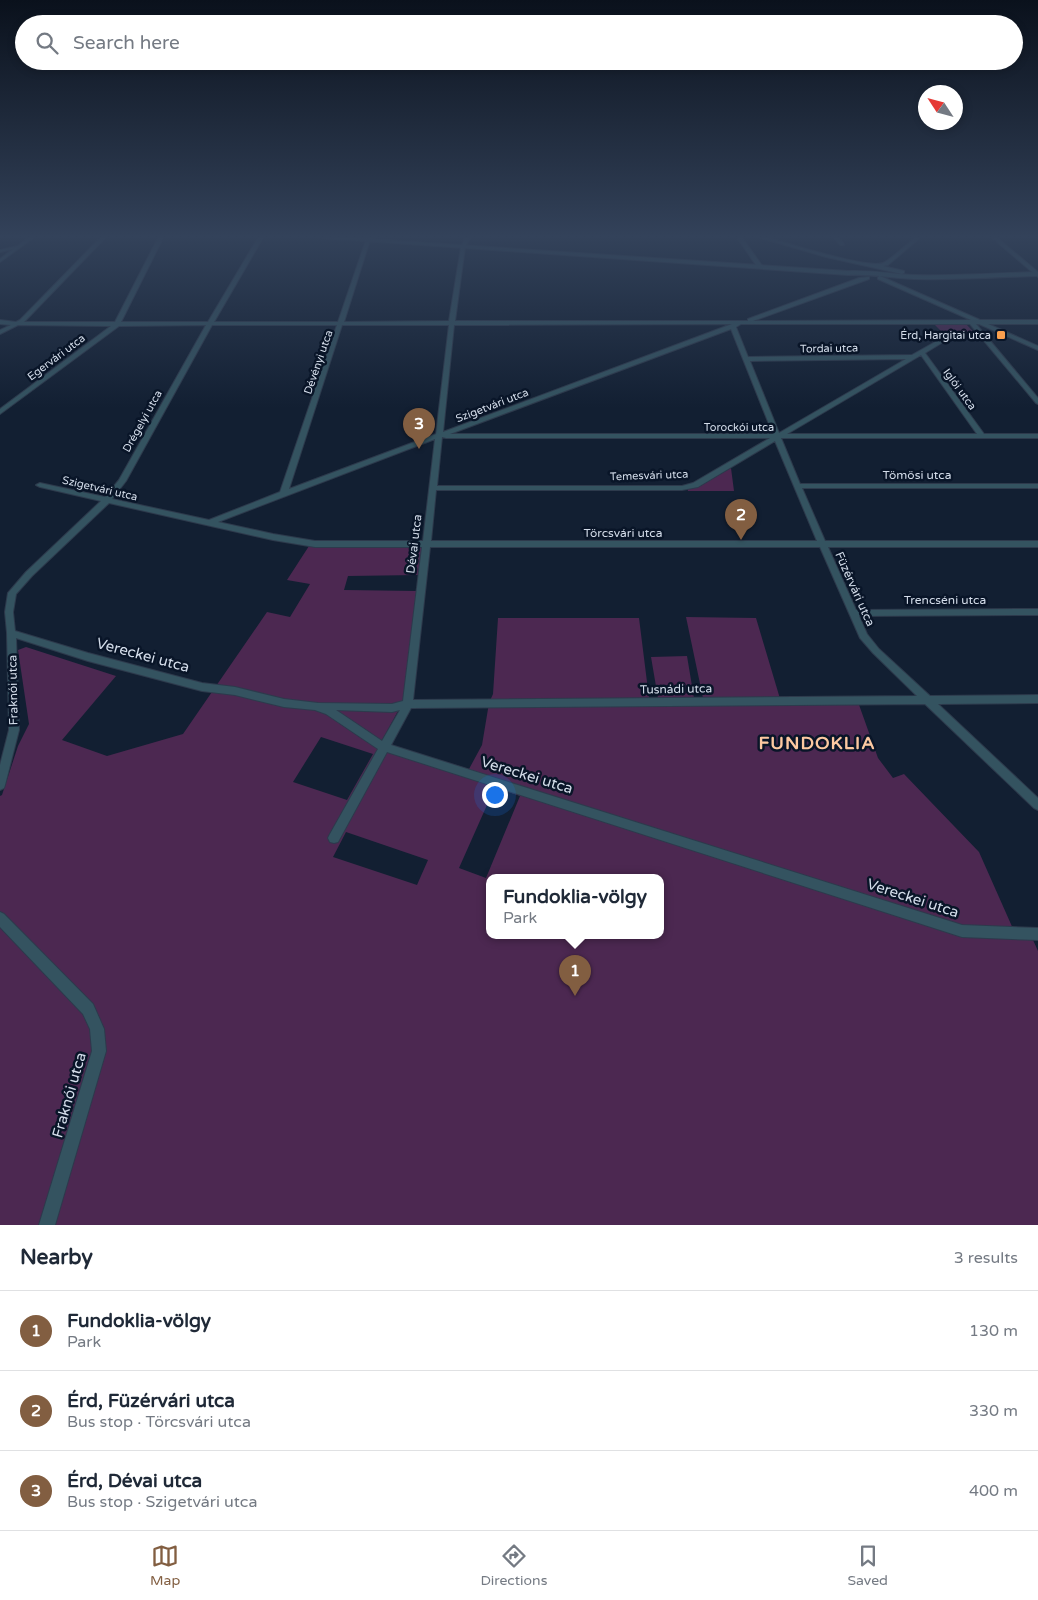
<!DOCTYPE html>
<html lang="en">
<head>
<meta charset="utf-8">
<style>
  :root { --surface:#fff; --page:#f6f6f7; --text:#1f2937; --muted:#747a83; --line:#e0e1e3; --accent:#825e41 }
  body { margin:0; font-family:"Varela Round",sans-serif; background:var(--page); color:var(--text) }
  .compass { position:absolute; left:918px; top:85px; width:45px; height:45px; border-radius:50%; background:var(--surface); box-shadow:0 2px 8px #0003; rotate:306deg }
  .you { position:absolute; left:494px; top:794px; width:18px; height:18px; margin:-12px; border:4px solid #fff; border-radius:50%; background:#1a73e8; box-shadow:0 0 0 8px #1a73e833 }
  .badge { display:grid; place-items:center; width:32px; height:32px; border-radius:50%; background:var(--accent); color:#fff; font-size:16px; font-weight:700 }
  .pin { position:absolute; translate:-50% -41px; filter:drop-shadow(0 1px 2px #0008) }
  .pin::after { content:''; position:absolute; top:26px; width:18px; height:15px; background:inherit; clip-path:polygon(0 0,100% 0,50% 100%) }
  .popup { position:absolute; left:486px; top:874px; width:178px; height:65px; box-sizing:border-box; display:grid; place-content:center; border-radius:10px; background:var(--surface); filter:drop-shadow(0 1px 4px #0005); font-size:16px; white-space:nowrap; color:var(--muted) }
  .popup b { font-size:19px; color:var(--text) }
  .popup::after { content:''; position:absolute; left:50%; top:100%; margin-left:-10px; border:10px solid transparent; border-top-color:var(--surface) }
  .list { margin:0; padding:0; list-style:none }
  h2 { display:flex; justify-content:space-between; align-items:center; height:65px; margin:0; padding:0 20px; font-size:21px }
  h2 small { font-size:16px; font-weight:400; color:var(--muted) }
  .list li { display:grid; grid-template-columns:32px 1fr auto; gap:15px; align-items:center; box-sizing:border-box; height:80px; padding:0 20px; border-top:1px solid var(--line) }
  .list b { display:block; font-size:19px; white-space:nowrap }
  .list p { margin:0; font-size:16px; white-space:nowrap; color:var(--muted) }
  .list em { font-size:16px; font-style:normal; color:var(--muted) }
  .icon { flex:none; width:28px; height:28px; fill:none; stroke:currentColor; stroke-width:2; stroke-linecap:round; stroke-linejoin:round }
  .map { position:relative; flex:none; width:1038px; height:1225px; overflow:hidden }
  .search { position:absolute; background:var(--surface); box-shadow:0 2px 8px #0003; left:15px; right:15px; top:15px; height:55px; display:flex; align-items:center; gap:12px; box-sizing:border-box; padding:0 18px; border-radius:28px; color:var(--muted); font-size:19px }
  .sheet { height:305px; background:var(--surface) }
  nav { display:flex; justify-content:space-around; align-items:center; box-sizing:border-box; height:70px; border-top:1px solid var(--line); background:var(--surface); font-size:14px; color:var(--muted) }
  nav a { display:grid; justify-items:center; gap:2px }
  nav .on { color:var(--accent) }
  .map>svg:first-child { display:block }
</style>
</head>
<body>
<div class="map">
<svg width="1038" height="1225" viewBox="0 0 1038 1225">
  <rect width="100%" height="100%" fill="#121f32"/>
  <path fill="#4c2851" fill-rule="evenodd" d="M 935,325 L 967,325 L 980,339 L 949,339 Z
    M 731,468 L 734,491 L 688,491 L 687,488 L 703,484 Z
    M 309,546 L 422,547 L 418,575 L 348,576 L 344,590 L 417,591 L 404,700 L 381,742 L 469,769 L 482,745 L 489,703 L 493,694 L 498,618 L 639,618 L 649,698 L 658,698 L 651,657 L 687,656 L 694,698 L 703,698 L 686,617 L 756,618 L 781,702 L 858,702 L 878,758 L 893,778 L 904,774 L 979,852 L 1014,931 L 1033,940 L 1038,951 L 1038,1225 L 0,1225 L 0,796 L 2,795 L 18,746 L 29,724 L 18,650 L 26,647 L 116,676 L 62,740 L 107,756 L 183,734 L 267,612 L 290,617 L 310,584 L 287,580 ZM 321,737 L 373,754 L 347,800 L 293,782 ZM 495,787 L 520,796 L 486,878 L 459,868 ZM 346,832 L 428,860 L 417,885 L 333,857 ZM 490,877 L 660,877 L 660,935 L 490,935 Z"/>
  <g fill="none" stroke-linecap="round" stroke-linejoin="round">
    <g stroke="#2d3a4c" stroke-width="2">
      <path id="minor" d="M 30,236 L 36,236 L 0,262 L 0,259 L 13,249 L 0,252 L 0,250 L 18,246 Z
        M 102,236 L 107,236 L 24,322 L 115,322 L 159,236 L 164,236 L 121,322 L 208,322 L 259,236 L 264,236 L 214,322 L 338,322 L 365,243 L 369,236 L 374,236 L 369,243 L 344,322 L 449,321 L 461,247 L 466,236 L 471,236 L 465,247 L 455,321 L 748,321 L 748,319 L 859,278 L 869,277 L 869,279 L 753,321 L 971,320 L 878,279 L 878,277 L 880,276 L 980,320 L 1038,320 L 1038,324 L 988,324 L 1038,346 L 1038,350 L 979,324 L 976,324 L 1038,398 L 1038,404 L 1036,403 L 970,324 L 741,324 L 736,327 L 748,357 L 912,355 L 944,337 L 948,337 L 948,339 L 925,353 L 984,434 L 1038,434 L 1038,438 L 781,438 L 800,484 L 1038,484 L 1038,488 L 802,488 L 825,541 L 1038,541 L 1038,547 L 828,547 L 856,610 L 1038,609 L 1038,615 L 859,616 L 867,634 L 879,649 L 930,696 L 1038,695 L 1038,703 L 938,704 L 1038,798 L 1038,810 L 1034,808 L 925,704 L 411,708 L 391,745 L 962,925 L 1038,928 L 1038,940 L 962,937 L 387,752 L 338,842 L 334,843 L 330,842 L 328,838 L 330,834 L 378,749 L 326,714 L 315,710 L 284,707 L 235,695 L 202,691 L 88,661 L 16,638 L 19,730 L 5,785 L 4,788 L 0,790 L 0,765 L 9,730 L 7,633 L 5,612 L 8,593 L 26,572 L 101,501 L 40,487 L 36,485 L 40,483 L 105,497 L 119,480 L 206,325 L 119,326 L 0,414 L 0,409 L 111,326 L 18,325 L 0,334 L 0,330 L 11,325 L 0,324 L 0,320 L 16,322 L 20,320 ZM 732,324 L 443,432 L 454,325 ZM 212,325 L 337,325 L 280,492 L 209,520 L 112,499 L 126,481 ZM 342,325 L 449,325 L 436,434 L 289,489 ZM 731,329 L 773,434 L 450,434 ZM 921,355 L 977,434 L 787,434 ZM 906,359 L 779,433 L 750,361 ZM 442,437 L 446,438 L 770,438 L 693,483 L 682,486 L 437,486 ZM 435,439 L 423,541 L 315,541 L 273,534 L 218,522 ZM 775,441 L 817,541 L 431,541 L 436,490 L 682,490 L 698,487 ZM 109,503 L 273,540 L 315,547 L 422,547 L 403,701 L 392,704 L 318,703 L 284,699 L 235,687 L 202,683 L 88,653 L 15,631 L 13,612 L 16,594 L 32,576 ZM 430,547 L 820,547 L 860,638 L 873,653 L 917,696 L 413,700 ZM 336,710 L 392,712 L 400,710 L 382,741 Z
        M 736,236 L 741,236 L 763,267 L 762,268 L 758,268 Z
        M 754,236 L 763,236 C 782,242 869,269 883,263 C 892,259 908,243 917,236 L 922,236 L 888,265 L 883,266 L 904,271 L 904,273 L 902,274 L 826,257 Z
        M 833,236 L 838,236 L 844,244 L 844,245 L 840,245 Z
        M 990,236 L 995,236 L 1038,272 L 1038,277 Z
        M 0,912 L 4,914 L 93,1004 L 104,1029 L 106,1051 L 55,1225 L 39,1225 L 92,1051 L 90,1029 L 83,1014 L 0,927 Z"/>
    </g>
    <g stroke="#2d3a4c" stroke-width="2">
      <path id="tertiary" d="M 294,236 L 326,236 L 848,271 C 871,270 891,274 914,275 C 955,276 997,273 1038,272 L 1038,276 C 997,277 955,280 914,279 C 891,278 871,274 848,275 Z"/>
    </g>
    <use href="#minor" fill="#345360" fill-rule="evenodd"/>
    <use href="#tertiary" fill="#345360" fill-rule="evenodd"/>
  </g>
  <linearGradient id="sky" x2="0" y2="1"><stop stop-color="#0a111c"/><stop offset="0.58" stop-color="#33425a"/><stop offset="1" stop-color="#33425a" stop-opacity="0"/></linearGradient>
  <rect width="1038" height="408" fill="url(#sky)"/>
  <rect fill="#fa9f4e" stroke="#091528" stroke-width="2" x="996" y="330" width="10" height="10" rx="2.5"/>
  <g text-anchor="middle" stroke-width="5" stroke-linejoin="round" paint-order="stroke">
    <g font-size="11" fill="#d4ddea" stroke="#091528" text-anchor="end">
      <text x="991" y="339">Érd, Hargitai utca</text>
    </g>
    <g font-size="11" fill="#d4ddea" stroke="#091528">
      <text transform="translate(829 348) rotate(-1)" y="4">Tordai utca</text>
      <text transform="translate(56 357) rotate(-37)" y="4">Egervári utca</text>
      <text transform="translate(318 362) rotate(-71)" y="4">Dévényi utca</text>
      <text transform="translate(960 389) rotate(54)" y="4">Iglói utca</text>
      <text transform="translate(492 405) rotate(-21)" y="4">Szigetvári utca</text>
      <text transform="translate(142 421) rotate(-61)" y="4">Drégelyi utca</text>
      <text x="739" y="431">Torockói utca</text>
      <text transform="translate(649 475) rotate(-2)" y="4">Temesvári utca</text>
      <text transform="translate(100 488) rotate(13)" y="4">Szigetvári utca</text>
    </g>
    <g font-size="12" fill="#d4ddea" stroke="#091528">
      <text x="917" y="479">Tömösi utca</text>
      <text x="623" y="537">Törcsvári utca</text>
      <text transform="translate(414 544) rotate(-83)" y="4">Dévai utca</text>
      <text transform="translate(855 589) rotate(66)" y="4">Füzérvári utca</text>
      <text x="945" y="604">Trencséni utca</text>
      <text transform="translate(676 689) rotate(-1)" y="4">Tusnádi utca</text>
      <text transform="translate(13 690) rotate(-91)" y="4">Fraknói utca</text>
    </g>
    <g font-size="15" fill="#d4ddea" stroke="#091528">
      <text transform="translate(143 655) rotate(15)" y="5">Vereckei utca</text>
      <text transform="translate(527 775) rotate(17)" y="5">Vereckei utca</text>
      <text transform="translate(913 898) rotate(18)" y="5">Vereckei utca</text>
      <text transform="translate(69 1095) rotate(-74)" y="5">Fraknói utca</text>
    </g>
    <g font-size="18" font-weight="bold" letter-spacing="1" fill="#fdc9a1" stroke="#091528">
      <text x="817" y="749">FUNDOKLIA</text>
    </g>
  </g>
</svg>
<svg class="compass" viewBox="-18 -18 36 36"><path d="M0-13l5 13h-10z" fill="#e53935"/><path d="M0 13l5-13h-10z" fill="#747a83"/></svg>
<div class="you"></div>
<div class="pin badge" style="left:575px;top:996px">1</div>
<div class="popup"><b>Fundoklia-völgy</b>Park</div>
<div class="pin badge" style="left:741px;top:540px">2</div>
<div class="pin badge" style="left:419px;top:449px">3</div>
<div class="search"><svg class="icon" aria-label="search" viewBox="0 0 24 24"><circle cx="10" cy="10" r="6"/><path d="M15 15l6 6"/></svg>Search here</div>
</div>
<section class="sheet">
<h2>Nearby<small>3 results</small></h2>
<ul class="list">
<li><span class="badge">1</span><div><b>Fundoklia-völgy</b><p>Park</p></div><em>130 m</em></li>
<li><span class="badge">2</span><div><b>Érd, Füzérvári utca</b><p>Bus stop · Törcsvári utca</p></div><em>330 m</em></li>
<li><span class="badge">3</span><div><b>Érd, Dévai utca</b><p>Bus stop · Szigetvári utca</p></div><em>400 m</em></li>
</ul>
</section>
<nav>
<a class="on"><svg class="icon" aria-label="map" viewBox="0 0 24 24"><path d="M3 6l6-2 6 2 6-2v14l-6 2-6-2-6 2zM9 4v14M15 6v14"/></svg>Map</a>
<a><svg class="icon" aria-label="directions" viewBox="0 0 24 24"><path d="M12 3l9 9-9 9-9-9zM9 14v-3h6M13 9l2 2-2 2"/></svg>Directions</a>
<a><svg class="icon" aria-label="saved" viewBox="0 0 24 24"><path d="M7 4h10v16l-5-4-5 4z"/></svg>Saved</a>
</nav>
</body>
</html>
